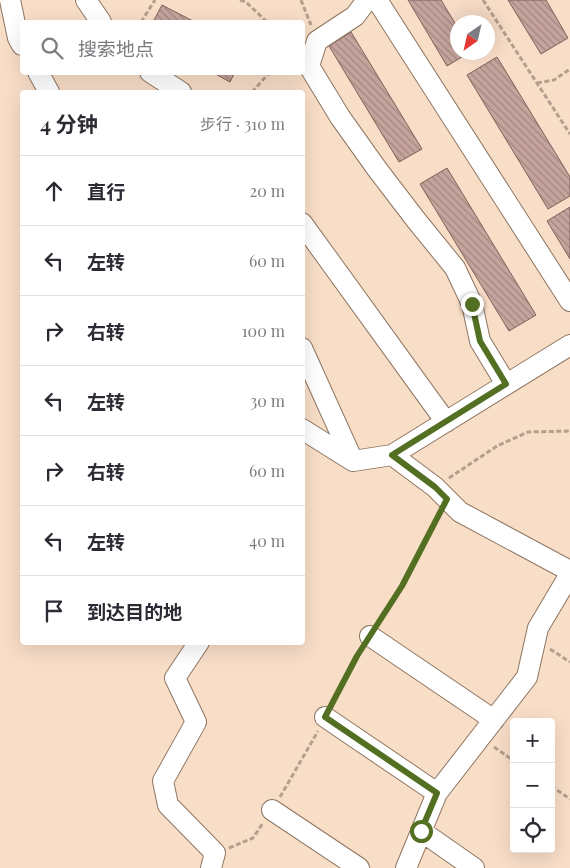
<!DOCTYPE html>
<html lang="zh">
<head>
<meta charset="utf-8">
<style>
  :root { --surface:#fff; --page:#f2f2f3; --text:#2b2b33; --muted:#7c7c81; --line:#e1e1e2 }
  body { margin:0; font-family:"Playfair Display","Noto Sans SC",serif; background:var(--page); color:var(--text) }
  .controls { position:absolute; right:15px; bottom:15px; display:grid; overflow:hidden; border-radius:5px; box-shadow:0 5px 20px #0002 }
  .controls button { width:45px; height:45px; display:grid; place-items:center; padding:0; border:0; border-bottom:1px solid var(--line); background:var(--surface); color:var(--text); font:25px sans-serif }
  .compass { position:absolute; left:450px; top:15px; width:45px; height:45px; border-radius:50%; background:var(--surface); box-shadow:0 5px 20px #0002; rotate:214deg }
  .stop { position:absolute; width:15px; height:15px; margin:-11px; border:4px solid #536f22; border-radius:50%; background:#fff }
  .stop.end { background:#536f22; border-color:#fff; box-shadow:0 1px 5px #0008 }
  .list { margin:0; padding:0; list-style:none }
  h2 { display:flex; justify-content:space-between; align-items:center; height:65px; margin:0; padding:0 20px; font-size:21px }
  h2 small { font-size:16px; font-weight:400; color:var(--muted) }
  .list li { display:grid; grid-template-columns:32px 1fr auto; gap:15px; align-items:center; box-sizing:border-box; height:70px; padding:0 20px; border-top:1px solid var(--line) }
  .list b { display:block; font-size:19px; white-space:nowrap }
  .list em { font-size:16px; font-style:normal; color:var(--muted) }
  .icon { flex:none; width:28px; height:28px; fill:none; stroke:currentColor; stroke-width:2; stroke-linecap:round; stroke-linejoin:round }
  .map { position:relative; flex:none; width:570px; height:868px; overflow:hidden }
  .search { position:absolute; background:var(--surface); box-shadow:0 5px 20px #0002; left:20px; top:20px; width:285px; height:55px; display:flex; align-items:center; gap:12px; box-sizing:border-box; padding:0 18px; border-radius:5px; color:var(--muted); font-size:19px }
  .panel { position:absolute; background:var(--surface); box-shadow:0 5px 20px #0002; left:20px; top:90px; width:285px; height:555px; border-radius:5px }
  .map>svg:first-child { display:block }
</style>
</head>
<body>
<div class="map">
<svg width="570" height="868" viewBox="0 0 570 868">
  <defs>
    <pattern id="building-back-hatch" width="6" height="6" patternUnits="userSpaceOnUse" patternTransform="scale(1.25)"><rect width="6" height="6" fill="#c6a49d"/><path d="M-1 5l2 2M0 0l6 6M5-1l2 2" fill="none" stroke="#a28680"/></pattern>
  </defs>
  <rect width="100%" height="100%" fill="#f8ddc7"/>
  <path fill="url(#building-back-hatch)" stroke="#7f615a" d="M 408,0 L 441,0 L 458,28 L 458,52 L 470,52 L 447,66 Z
    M 508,0 L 546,0 L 568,38 L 541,54 Z
    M 162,5 L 195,22 L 153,22 Z
    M 351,32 L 422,149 L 399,162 L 329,46 Z
    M 497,57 L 570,177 L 570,196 L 548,209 L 467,75 Z
    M 212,72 L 235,72 L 230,82 Z
    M 447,168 L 536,315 L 509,331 L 420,184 Z
    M 570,207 L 570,259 L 547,221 Z"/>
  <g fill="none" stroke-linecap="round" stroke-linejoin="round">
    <g stroke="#8e7662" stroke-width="22">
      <path id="minor" d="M 10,0 L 18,38 L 22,45
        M 86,0 L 101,22
        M 367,0 L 355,16 L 317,41 L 309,66 L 340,117 L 377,169 L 416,220 L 455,268 L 472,304 L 480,341 L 506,384
        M 377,0 L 570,301
        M 38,72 L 49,92
        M 150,72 L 181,92
        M 302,223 L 446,422
        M 302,348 L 353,461
        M 302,429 L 353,461 L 392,455 L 570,345
        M 392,455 L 435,487 L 460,512 L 570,571
        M 370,636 L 494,720
        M 199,642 L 175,678 L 196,722 L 163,781 L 168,805 L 215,853 L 211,868
        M 325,717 L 437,793
        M 272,810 L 359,868
        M 421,831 L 474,868
        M 406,868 L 437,793 L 527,677 L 538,628 L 570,574"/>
    </g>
    <path stroke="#b49f8e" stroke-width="3" stroke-dasharray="5 2.5" stroke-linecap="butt" d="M 240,0 L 246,2 L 267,22
      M 301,0 L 311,25
      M 483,0 L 570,134
      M 141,22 L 155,0
      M 537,83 L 554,80 L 570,69
      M 252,92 L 270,72
      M 449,478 L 497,446 L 528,432 L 570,431
      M 378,623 L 402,587 L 439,515
      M 550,649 L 570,662
      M 332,703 L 362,649
      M 494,747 L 514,761
      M 551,786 L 570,799
      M 280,797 L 318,731
      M 229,848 L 253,838 L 263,823"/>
    <use href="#minor" stroke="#fff" stroke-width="20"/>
  </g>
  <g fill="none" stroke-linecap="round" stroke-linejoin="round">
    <path stroke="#536f22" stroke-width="6" d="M 421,831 L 437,793 L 325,717 L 357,656 L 402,586 L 447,499 L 435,487 L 392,455 L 506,384 L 480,341 L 472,304"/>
  </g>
</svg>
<div class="controls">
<button>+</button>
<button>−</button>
<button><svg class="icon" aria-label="locate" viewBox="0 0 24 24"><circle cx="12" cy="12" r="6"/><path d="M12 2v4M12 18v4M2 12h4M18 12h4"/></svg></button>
</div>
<svg class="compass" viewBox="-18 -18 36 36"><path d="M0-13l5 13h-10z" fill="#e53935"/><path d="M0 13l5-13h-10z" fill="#7c7c81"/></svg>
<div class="stop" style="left:421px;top:831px"></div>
<div class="stop end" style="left:472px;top:304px"></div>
<div class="search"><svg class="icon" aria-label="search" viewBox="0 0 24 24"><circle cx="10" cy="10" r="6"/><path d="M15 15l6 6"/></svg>搜索地点</div>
<section class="panel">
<h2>4 分钟<small>步行 · 310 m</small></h2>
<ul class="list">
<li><svg class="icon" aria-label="ahead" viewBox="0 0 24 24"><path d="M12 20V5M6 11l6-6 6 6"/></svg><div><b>直行</b></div><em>20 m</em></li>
<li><svg class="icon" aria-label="left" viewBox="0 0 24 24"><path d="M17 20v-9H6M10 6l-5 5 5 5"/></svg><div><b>左转</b></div><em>60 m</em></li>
<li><svg class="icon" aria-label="right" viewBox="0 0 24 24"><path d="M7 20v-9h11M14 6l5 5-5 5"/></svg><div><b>右转</b></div><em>100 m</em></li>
<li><svg class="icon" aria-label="left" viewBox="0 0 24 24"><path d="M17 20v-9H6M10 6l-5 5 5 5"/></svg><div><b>左转</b></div><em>30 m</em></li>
<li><svg class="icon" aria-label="right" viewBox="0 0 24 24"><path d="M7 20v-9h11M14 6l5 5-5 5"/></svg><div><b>右转</b></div><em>60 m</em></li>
<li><svg class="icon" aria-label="left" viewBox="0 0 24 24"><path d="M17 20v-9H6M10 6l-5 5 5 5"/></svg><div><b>左转</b></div><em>40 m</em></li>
<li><svg class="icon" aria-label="arrive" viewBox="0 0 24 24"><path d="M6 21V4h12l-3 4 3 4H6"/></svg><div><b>到达目的地</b></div></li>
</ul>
</section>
</div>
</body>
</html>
